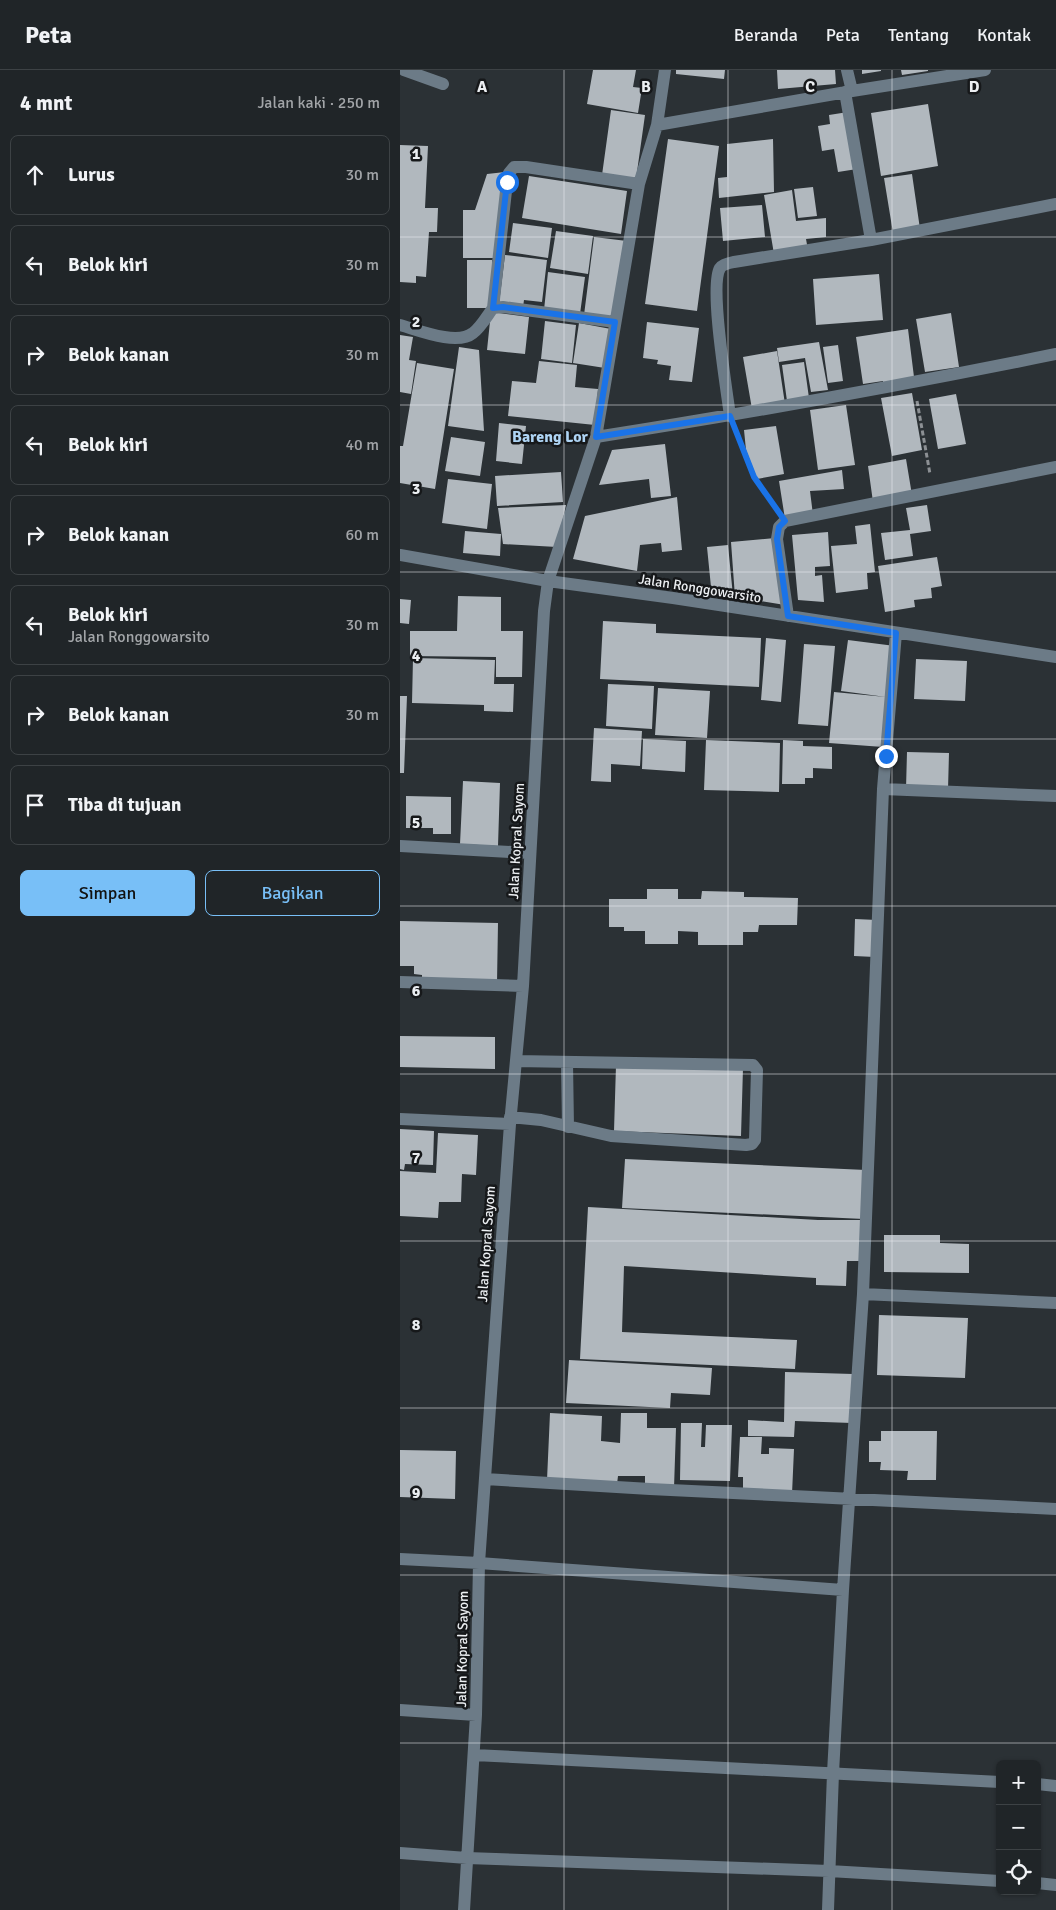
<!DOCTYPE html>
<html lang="id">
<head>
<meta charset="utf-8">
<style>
  :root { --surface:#202528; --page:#2d3134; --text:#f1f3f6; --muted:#a2a5a8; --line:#3d4245; --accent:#78bff7 }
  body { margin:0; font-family:Signika,sans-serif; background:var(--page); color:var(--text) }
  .controls { position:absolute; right:15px; bottom:15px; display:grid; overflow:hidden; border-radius:8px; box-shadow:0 1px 4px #0004 }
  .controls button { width:45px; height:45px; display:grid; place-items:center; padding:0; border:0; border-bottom:1px solid var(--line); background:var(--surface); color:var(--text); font:25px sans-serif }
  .stop { position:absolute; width:15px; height:15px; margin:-11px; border:4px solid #1a73e8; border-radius:50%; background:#fff }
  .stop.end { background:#1a73e8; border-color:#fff; box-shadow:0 1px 5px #0008 }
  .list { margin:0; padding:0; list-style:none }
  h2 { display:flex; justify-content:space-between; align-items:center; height:65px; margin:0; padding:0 20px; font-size:21px }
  h2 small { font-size:16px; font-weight:400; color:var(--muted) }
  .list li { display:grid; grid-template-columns:32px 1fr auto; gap:15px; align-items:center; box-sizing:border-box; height:80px; margin:0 10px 10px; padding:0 10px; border:1px solid var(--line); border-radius:8px }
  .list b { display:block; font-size:19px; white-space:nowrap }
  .list p { margin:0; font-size:16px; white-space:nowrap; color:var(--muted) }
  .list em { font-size:16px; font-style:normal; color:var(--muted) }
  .actions { display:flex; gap:10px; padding:15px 20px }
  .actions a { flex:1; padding:11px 0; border:1px solid var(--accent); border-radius:8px; text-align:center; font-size:18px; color:var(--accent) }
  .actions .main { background:var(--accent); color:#111 }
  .icon { flex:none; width:28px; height:28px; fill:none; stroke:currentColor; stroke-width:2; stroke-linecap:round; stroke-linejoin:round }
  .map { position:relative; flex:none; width:656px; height:1840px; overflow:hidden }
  header { display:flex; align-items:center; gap:30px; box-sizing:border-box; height:70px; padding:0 25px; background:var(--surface); border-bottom:1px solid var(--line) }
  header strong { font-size:24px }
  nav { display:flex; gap:28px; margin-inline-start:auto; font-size:18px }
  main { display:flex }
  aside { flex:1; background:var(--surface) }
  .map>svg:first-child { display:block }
</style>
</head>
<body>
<header>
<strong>Peta</strong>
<nav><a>Beranda</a><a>Peta</a><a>Tentang</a><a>Kontak</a></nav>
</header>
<main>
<aside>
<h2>4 mnt<small>Jalan kaki · 250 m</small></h2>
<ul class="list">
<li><svg class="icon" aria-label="ahead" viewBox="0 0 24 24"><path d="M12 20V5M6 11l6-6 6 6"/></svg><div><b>Lurus</b></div><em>30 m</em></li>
<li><svg class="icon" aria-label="left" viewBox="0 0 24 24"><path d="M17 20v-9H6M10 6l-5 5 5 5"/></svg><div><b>Belok kiri</b></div><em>30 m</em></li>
<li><svg class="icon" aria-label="right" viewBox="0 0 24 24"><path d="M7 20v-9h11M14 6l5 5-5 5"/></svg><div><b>Belok kanan</b></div><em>30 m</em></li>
<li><svg class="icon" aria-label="left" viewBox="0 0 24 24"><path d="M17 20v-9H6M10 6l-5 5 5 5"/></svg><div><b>Belok kiri</b></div><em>40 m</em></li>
<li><svg class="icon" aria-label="right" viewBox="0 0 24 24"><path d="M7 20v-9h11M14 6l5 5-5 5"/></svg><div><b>Belok kanan</b></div><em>60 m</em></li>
<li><svg class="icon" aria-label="left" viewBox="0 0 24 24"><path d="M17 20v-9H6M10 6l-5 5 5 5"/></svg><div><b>Belok kiri</b><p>Jalan Ronggowarsito</p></div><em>30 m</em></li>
<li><svg class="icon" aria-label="right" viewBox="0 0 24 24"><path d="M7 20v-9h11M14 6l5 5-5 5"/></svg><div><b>Belok kanan</b></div><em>30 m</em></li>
<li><svg class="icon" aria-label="arrive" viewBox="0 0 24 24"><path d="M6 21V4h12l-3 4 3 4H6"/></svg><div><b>Tiba di tujuan</b></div></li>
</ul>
<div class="actions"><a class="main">Simpan</a><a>Bagikan</a></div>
</aside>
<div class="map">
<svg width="656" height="1840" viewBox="0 0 656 1840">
  <rect width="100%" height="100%" fill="#2b3135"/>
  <path fill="#b1b8be" d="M 193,0 L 236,0 L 233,17 L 242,18 L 238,43 L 187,34 Z
    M 276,0 L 325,0 L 324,9 L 276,4 Z
    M 377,0 L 435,0 L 436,14 L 378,19 Z
    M 462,0 L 481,0 L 481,1 L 462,4 Z
    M 501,0 L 528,0 L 528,1 L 502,5 Z
    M 528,34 L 538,96 L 481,106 L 471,43 Z
    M 211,40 L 245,45 L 236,109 L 202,105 Z
    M 448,42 L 457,99 L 438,102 L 434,79 L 422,81 L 418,56 L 430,54 L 429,45 Z
    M 268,69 L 319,76 L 297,241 L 245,234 Z
    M 373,69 L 374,122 L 319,128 L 318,108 L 327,107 L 327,74 Z
    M 0,75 L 28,76 L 25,138 L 38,138 L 37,162 L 29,162 L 26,207 L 16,206 L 16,213 L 0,212 Z
    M 105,102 L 97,188 L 63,188 L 63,140 L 75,140 L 87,104 Z
    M 512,104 L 520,159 L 493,163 L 484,108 Z
    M 129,106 L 227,121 L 221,164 L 122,148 Z
    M 413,117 L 417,146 L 398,148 L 394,119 Z
    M 392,120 L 396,151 L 426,148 L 426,167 L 406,169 L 408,180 L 374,184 L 364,125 Z
    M 362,135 L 365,167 L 323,171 L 320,138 Z
    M 113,153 L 152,158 L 148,188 L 109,182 Z
    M 156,161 L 193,166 L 188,204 L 150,198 Z
    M 194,167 L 227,171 L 213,248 L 184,245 Z
    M 105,185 L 147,190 L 142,232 L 124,230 L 123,237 L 99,234 Z
    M 67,190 L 92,190 L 92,238 L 67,238 Z
    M 148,202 L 185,207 L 180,244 L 144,240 Z
    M 479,204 L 483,250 L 416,255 L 413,209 Z
    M 91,242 L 129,247 L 125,284 L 87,280 Z
    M 551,243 L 559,297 L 525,302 L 516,249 Z
    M 145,251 L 176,255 L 172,293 L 141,289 Z
    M 247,252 L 299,258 L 292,312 L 269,310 L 271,296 L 257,294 L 258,290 L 243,288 Z
    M 179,253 L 211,259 L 205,298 L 173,293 Z
    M 508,259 L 514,307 L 483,316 L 483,311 L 463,314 L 456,267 Z
    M 0,265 L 13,267 L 9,290 L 16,291 L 11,324 L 0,322 Z
    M 419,272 L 428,320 L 411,322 L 405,288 L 379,292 L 377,278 Z
    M 438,275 L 443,311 L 428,313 L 423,277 Z
    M 59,277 L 79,280 L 84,361 L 48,356 Z
    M 377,281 L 385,334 L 352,339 L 343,287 Z
    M 139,291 L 177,295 L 175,317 L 198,319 L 195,355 L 108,346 L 112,311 L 136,313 Z
    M 404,292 L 409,328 L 387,331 L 382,295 Z
    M 17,293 L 54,299 L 35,419 L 0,413 L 0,376 L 3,376 Z
    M 512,323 L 522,380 L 492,386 L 481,328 Z
    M 556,324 L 566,374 L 538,379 L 529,329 Z
    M 446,335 L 455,395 L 418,400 L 410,340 Z
    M 99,353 L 126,356 L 122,394 L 96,391 Z
    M 376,356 L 384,404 L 357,409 L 346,380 L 344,360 Z
    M 51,367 L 85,372 L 80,406 L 45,401 Z
    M 265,374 L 271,426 L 251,428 L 249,409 L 199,415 L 212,380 Z
    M 506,389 L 512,425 L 473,432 L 468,396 Z
    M 442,400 L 444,419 L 410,421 L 413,445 L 385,449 L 379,411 Z
    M 161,402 L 163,432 L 97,436 L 95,406 Z
    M 48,409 L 92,414 L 87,459 L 42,453 Z
    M 277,427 L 282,480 L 262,482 L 261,473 L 240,475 L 237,501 L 173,489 L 185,446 Z
    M 166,435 L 157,477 L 103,474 L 98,438 Z
    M 527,435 L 531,461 L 510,464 L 513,486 L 485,490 L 481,463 L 510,460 L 506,438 Z
    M 470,454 L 475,502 L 467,503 L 468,519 L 436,523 L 431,476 L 457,474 L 455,456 Z
    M 65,461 L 101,464 L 100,486 L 63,483 Z
    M 428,462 L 430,496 L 415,497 L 415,506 L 422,505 L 424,532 L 398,530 L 392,465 Z
    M 375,468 L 385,535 L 335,527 L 331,472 Z
    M 328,475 L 333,526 L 312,527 L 307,477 Z
    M 537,487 L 542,516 L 531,518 L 532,528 L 514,530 L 515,537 L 485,542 L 478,496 Z
    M 58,526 L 101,527 L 101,561 L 123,561 L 122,607 L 96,607 L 96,587 L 10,586 L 10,561 L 57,561 Z
    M 0,529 L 11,530 L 9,554 L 0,553 Z
    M 203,551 L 256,554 L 256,563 L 361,568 L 359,617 L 200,609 Z
    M 366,568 L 386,570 L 381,632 L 361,630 Z
    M 448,570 L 495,576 L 483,677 L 429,673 L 434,622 L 486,627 L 441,621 Z
    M 404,574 L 435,576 L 428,656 L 398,654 Z
    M 13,588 L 95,590 L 94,614 L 114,614 L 113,642 L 84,641 L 84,635 L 12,633 Z
    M 516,589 L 567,591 L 565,631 L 514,629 Z
    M 208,614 L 254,616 L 252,659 L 206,656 Z
    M 258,618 L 310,621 L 307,668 L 255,665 Z
    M 0,626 L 7,626 L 4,703 L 0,703 Z
    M 194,658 L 242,661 L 240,696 L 211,694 L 211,712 L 191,711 Z
    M 243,669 L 286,671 L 285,702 L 242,699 Z
    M 306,670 L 380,673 L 379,722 L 304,720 Z
    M 383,670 L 403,671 L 403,676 L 432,677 L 432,699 L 413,698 L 413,708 L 405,708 L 405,714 L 382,714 Z
    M 507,682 L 549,683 L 548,720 L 506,719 Z
    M 63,711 L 100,713 L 98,776 L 60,774 Z
    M 6,726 L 51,727 L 51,764 L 33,764 L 33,758 L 6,758 Z
    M 247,819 L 278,819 L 278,829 L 301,829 L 302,821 L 344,822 L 344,827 L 398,828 L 397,855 L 359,855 L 358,862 L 343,862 L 343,875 L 298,875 L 298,862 L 278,861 L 278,874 L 245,874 L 245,861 L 224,861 L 224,857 L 209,857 L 209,829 L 247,829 Z
    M 455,849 L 477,850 L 475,887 L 454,886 Z
    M 0,851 L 98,853 L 97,913 L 22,911 L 22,905 L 14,904 L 14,896 L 0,896 Z
    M 0,966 L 95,967 L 95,999 L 0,997 Z
    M 216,995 L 343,998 L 341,1066 L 214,1061 Z
    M 0,1059 L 34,1061 L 33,1095 L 5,1094 L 4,1100 L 0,1099 Z
    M 38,1063 L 78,1065 L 76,1105 L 62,1104 L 61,1132 L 39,1132 L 38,1148 L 0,1146 L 0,1101 L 36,1103 Z
    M 225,1089 L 466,1100 L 464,1149 L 222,1138 Z
    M 188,1137 L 418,1150 L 464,1150 L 463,1191 L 447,1191 L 446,1216 L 416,1215 L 416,1208 L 224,1196 L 222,1262 L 397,1270 L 395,1299 L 180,1289 Z
    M 484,1165 L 540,1165 L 540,1173 L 569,1174 L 569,1203 L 484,1202 Z
    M 479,1245 L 568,1248 L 565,1308 L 477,1305 Z
    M 169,1290 L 312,1298 L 310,1325 L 271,1323 L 270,1338 L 166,1333 Z
    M 385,1302 L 453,1304 L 452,1353 L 395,1351 L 394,1367 L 348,1366 L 348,1350 L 384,1352 Z
    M 150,1343 L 202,1346 L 201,1371 L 220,1373 L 221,1343 L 247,1343 L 247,1358 L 276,1358 L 274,1418 L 245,1417 L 245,1406 L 218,1406 L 217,1414 L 147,1410 Z
    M 281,1353 L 302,1353 L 301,1377 L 305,1377 L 306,1355 L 332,1355 L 330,1411 L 280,1410 Z
    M 481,1361 L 537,1361 L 536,1410 L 507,1410 L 508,1401 L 480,1400 L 481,1392 L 469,1392 L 469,1371 L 481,1371 Z
    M 340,1367 L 362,1367 L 361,1384 L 369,1384 L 369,1378 L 394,1379 L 392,1424 L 343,1422 L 343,1407 L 338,1407 Z
    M 0,1380 L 56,1381 L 55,1429 L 0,1427 Z"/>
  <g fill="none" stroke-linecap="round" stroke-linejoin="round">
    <path stroke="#8c9094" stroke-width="3" stroke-dasharray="5 2.5" stroke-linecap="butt" d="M 517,331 L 530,404
      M 337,363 L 354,407 L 375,437"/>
    <path stroke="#6c7b87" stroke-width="12" d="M 4,0 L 43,14
      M 447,0 L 452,21
      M 257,55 L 452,21 L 585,0
      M 471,170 L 656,134
      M 93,238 L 107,112 L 109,103 L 114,97 L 126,97 L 239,114
      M 0,255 C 18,260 57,276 73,263 C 81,257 87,246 93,238 L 103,237 L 215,252
      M 330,346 C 327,321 309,216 320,198 C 323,194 329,193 334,192 L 471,170 L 445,22
      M 196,367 C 350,343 503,315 656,284
      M 0,485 L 148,511 L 273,528 L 656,587
      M 388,546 L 377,469 L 379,457 L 385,451 L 656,397
      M 496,563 L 483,719 L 656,726
      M 0,776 L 130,783
      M 0,912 L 123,916
      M 167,992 L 168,1057
      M 110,1047 L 141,1050 L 211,1066 L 346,1075 L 352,1074 L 355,1070 L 357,1000 L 353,995 L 116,991
      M 0,1049 L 110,1054
      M 463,1224 L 656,1233
      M 85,1409 L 250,1419 L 656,1439
      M 0,1489 L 79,1493 L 443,1520
      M 0,1640 L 76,1645
      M 74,1685 L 600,1712
      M 637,1714 L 656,1716
      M 0,1783 L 67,1788 L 429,1801 L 600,1811
      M 637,1813 L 656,1815
      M 64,1840 L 76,1645 L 79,1493 L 110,1054 L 123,916 L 144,541 L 148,511 L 196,367 L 239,114 L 257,55 L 265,0
      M 428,1840 L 433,1703 L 443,1520 L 463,1224 L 483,719"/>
  </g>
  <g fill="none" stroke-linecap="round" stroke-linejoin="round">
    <path stroke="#1a73e8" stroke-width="6" d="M 107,112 L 93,238 L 103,237 L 215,252 L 196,367 L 330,346 L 354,407 L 385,451 L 379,457 L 377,469 L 388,546 L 496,563 L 486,686"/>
  </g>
  <path fill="none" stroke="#eceff2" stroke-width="1" stroke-opacity="0.55" d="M 164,0 L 164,1840M 328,0 L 328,1840M 492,0 L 492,1840M 0,167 L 656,167M 0,335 L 656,335M 0,502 L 656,502M 0,669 L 656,669M 0,836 L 656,836M 0,1004 L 656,1004M 0,1171 L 656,1171M 0,1338 L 656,1338M 0,1505 L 656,1505M 0,1673 L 656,1673"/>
  <g text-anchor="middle" stroke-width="5" stroke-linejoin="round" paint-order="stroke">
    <g font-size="14" fill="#eceff2" stroke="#16181a">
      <text transform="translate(300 518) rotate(9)" y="5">Jalan Ronggowarsito</text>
      <text transform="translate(116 771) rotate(-87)" y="5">Jalan Kopral Sayom</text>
      <text transform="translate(86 1174) rotate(-86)" y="5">Jalan Kopral Sayom</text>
      <text transform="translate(62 1579) rotate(-89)" y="5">Jalan Kopral Sayom</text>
    </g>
    <g font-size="16" font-weight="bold" fill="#aed4f4" stroke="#16181a">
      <text x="150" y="372">Bareng Lor</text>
    </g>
  </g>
  <g font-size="16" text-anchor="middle" font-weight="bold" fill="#eceff2" stroke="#16181a" stroke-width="5" stroke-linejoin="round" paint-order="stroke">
    <text x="82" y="22">A</text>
    <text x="246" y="22">B</text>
    <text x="410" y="22">C</text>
    <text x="574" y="22">D</text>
    <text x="16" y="89">1</text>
    <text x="16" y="257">2</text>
    <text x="16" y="424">3</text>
    <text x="16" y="591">4</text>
    <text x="16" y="758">5</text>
    <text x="16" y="926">6</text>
    <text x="16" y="1093">7</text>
    <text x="16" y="1260">8</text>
    <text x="16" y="1428">9</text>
  </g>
</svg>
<div class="controls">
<button>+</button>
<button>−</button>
<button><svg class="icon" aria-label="locate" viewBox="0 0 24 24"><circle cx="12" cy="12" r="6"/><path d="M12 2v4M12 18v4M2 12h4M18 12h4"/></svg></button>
</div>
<div class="stop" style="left:107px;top:112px"></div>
<div class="stop end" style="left:486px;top:686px"></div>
</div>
</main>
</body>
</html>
